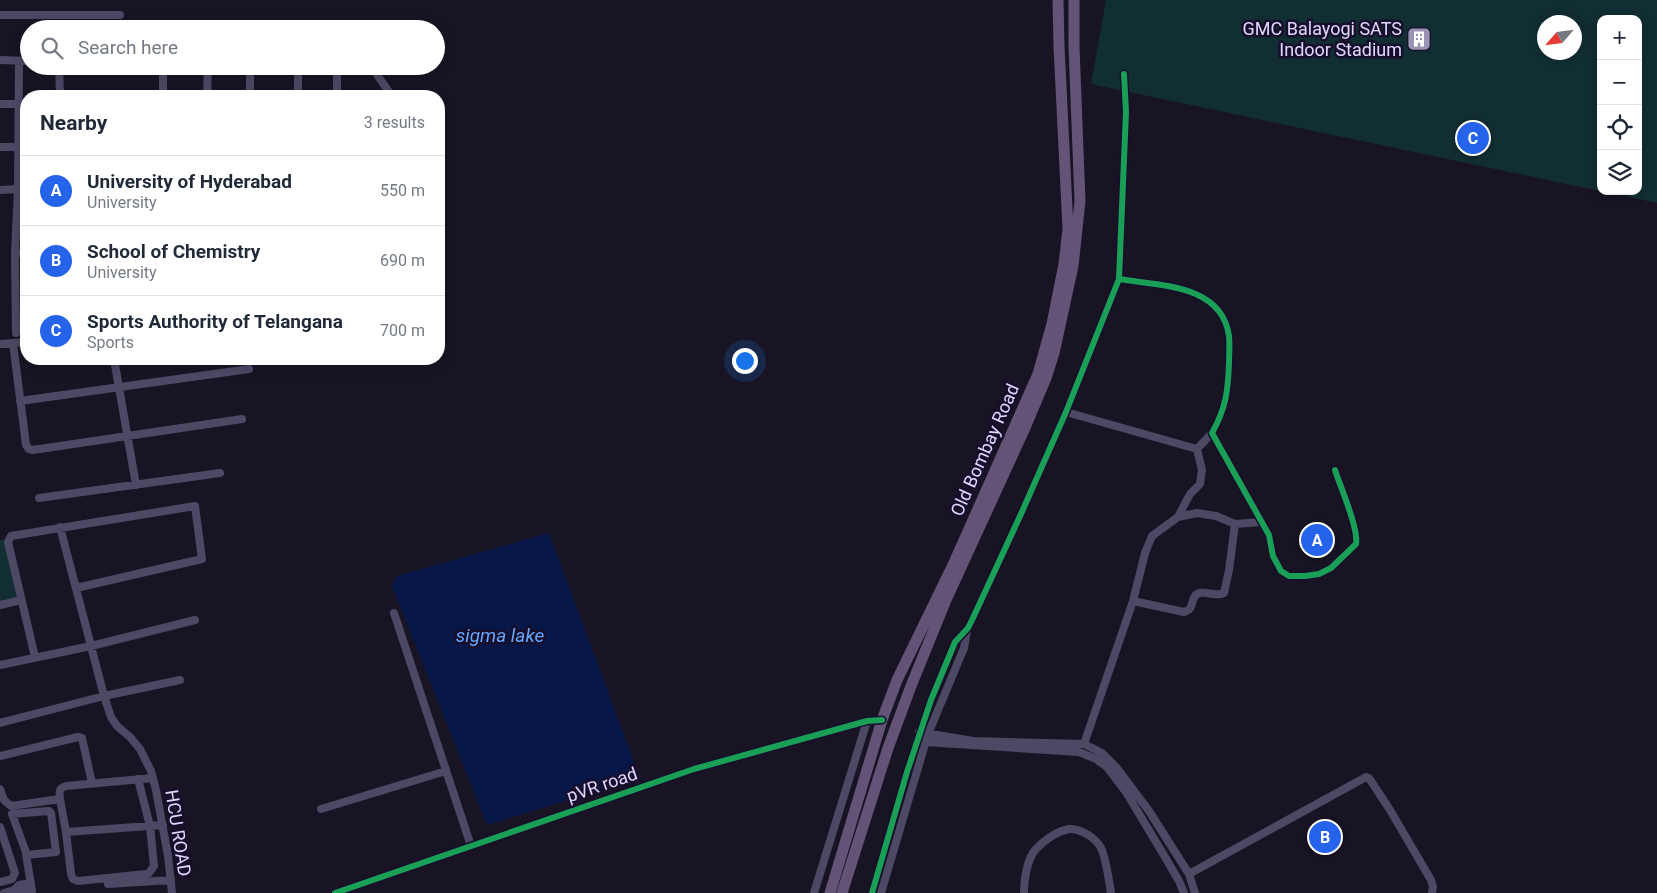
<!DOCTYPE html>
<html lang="en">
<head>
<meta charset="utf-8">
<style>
  :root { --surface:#fff; --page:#f6f6f7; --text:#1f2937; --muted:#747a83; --line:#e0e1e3; --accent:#2563eb }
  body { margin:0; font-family:Roboto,sans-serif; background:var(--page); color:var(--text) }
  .controls { position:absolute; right:15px; top:15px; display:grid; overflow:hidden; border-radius:10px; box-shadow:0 2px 12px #0003 }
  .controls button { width:45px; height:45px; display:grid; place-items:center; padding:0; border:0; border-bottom:1px solid var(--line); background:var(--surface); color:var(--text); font:25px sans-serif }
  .compass { position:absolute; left:1537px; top:15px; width:45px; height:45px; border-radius:50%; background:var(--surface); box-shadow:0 2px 12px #0003; rotate:242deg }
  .you { position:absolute; left:744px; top:360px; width:18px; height:18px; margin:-12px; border:4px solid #fff; border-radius:50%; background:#1a73e8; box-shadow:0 0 0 8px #1a73e833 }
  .badge { display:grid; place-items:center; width:32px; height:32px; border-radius:50%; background:var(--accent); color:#fff; font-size:16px; font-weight:700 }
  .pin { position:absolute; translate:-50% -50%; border:2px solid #fff; box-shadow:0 1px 5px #0006 }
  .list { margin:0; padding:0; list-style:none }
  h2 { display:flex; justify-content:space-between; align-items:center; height:65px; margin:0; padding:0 20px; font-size:21px }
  h2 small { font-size:16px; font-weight:400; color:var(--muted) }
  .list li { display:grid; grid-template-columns:32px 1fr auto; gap:15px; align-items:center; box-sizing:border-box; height:70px; padding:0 20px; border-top:1px solid var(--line) }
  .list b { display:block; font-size:19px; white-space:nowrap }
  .list p { margin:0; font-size:16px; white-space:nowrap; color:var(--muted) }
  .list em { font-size:16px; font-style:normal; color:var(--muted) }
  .icon { flex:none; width:28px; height:28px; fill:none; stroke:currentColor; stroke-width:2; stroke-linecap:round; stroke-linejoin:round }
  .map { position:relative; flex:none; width:1657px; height:893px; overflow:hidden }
  .search { position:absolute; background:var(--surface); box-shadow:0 2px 12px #0003; left:20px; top:20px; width:425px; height:55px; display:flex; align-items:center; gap:12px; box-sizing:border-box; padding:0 18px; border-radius:28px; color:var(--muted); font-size:19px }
  .panel { position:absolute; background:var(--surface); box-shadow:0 2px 12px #0003; left:20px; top:90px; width:425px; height:275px; border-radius:20px }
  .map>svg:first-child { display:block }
</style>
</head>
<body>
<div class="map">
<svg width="1657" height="893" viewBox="0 0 1657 893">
  <rect width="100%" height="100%" fill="#191424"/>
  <path fill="#112e33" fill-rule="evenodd" d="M 1106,0 L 1657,0 L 1657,203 L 1091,84 ZM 1601,19 L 1638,19 L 1638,191 L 1601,191 ZM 1544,22 L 1574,22 L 1574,52 L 1544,52 Z
    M 4,539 L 17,598 L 0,602 L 0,540 Z"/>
  <path fill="#071748" d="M 549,533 L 640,778 L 487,825 L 392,586 L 397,576 Z"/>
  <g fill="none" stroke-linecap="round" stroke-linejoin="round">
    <path stroke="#4d4965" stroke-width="8" d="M 0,15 L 120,15
      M 416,29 L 417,28
      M 0,60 L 29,61
      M 59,66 L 60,96
      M 298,66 L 298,96
      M 337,66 L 337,96
      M 374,66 L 378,76 L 389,92
      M 163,96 L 163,66
      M 207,96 L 208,66
      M 250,96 L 250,66
      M 0,104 L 19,104
      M 0,147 L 19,147
      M 0,190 L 18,189
      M 15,253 L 26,254
      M 1119,279 C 1160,286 1222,284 1229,336 C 1230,345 1229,355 1229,363 C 1228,391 1226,408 1212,433 L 1269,535 L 1273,556 L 1281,571 L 1289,576 L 1305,576 L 1319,574 L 1331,568 L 1356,544 C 1359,529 1340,486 1335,470
      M 16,333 L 15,253 L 18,189 L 19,61
      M 13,343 L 26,445 L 29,449 L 33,450 L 242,419
      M 0,344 L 26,342
      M 114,359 L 136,485
      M 20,401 L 249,369
      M 1066,412 L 1197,449
      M 39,498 L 220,473
      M 1178,517 L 1190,494 L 1200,484 L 1202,470 L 1197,449 L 1212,433
      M 60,527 L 104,696 L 111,717 L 117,726 L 130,737 L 140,749 L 151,771 L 156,790 L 168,856 L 172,893
      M 1133,601 L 1184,612 C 1196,609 1189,597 1199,593 C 1207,591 1215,597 1224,593 L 1229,570 L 1235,524
      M 0,605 L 21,600
      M 394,613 L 471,846
      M 35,657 L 8,542 L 11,536 L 195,506 L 202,559 L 76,588
      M 0,665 L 91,646 L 195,620
      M 0,723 L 104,696 L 180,680
      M 919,732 L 973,741 L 1084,744 L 1102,753 L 1116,767 L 1149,811 L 1189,874 L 1195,893
      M 917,740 L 925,742 L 1079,752 L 1096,759 L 1107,767 L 1126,792 L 1165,857 L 1179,881 L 1184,893
      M 1084,744 L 1133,601 L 1145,553 L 1152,536 L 1178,517 L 1197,513 L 1216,516 L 1235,524 L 1261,522
      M 0,756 L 78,737 L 82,738 L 92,783
      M 0,789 L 4,800 L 11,806 L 60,799 C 59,792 59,788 66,786 L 153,778
      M 60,799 L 66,832 L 71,874 L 73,879 L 78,881 L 146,874 L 149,873 L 154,866 L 150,826 L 138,779
      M 321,809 L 446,771
      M 49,811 L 51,813 L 56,852 L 27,855 L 12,814 Z
      M 0,827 L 15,873 L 12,879 L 0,882
      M 66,832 L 163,825
      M 1189,874 L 1366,777 L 1369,778 L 1390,810 L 1431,880 L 1433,887 L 1432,893
      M 108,884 L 171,880
      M 14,890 L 20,893 L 32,891 L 26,854
      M 4,893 L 14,890 L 19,885 L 31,883
      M 335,893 L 694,769 L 867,721 L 882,720
      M 814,893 L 867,721
      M 872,893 L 907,772 L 931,700 L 955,642 L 968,628 L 973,618 L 1021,514 L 1066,412 L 1119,279 L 1126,112 L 1124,74
      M 881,893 L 928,734 L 964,648 L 967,630
      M 1024,893 C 1024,879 1027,859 1036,849 C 1044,841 1057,831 1069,829 C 1080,828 1096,838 1101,848 C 1106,858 1109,881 1111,893"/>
    <path stroke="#635376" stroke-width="11" d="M 830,893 L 882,720 L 897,680 L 953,565 L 1038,374 L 1052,324 L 1064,264 L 1068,229 L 1059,46 L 1058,0
      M 842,893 L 888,748 L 911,686 L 946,600 L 1024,430 L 1046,378 L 1054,353 L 1073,266 L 1080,201 L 1074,47 L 1074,0"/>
    <g stroke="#160e2a" stroke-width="9">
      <path id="cycleway" d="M 1119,279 C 1160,286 1222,284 1229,336 C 1230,345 1229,355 1229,363 C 1228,391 1226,408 1212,433 L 1269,535 L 1273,556 L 1281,571 L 1289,576 L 1305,576 L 1319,574 L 1331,568 L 1356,544 C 1359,529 1340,486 1335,470
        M 335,893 L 694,769 L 867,721 L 882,720
        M 872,893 L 907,772 L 931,700 L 955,642 L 968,628 L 973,618 L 1021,514 L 1066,412 L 1119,279 L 1126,112 L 1124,74"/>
    </g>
    <use href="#cycleway" stroke="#1a9f57" stroke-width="6"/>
  </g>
  <defs>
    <g id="building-square" transform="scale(1.25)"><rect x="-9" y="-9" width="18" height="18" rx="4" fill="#9a93b2" stroke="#160e2a"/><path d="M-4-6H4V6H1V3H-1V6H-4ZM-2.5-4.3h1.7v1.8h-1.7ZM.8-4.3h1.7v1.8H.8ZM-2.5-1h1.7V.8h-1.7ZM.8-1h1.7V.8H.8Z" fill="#fff"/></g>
  </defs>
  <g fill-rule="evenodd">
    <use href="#building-square" x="1419" y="39"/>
  </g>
  <g text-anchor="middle" stroke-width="5" stroke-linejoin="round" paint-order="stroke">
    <g font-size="18" fill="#e0d7ff" stroke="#160e2a" text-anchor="end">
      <text x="1402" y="35">GMC Balayogi SATS<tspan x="1402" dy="21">Indoor Stadium</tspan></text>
    </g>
    <g font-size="18" fill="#e0d7ff" stroke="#160e2a">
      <text transform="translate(985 450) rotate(-66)" y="6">Old Bombay Road</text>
      <text transform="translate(602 785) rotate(-19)" y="6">pVR road</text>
      <text transform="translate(178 833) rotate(81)" y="6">HCU ROAD</text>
    </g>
    <g font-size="19" font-style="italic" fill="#65a6ff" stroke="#160e2a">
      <text x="500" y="642">sigma lake</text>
    </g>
  </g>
</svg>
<div class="controls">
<button>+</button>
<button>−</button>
<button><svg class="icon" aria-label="locate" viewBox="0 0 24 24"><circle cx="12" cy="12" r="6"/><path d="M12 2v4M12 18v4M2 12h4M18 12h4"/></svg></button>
<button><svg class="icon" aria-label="layers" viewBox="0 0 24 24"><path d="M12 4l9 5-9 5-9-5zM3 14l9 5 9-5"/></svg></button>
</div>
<svg class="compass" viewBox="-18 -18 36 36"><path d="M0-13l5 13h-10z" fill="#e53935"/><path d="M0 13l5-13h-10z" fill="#747a83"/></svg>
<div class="you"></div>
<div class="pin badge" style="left:1317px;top:540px">A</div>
<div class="pin badge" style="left:1325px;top:837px">B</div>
<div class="pin badge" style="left:1473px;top:138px">C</div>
<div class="search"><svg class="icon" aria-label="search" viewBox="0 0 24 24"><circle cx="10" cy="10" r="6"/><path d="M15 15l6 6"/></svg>Search here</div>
<section class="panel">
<h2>Nearby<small>3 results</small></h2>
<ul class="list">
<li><span class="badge">A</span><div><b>University of Hyderabad</b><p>University</p></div><em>550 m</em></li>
<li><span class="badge">B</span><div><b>School of Chemistry</b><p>University</p></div><em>690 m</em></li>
<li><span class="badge">C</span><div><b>Sports Authority of Telangana</b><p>Sports</p></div><em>700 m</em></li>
</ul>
</section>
</div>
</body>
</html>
